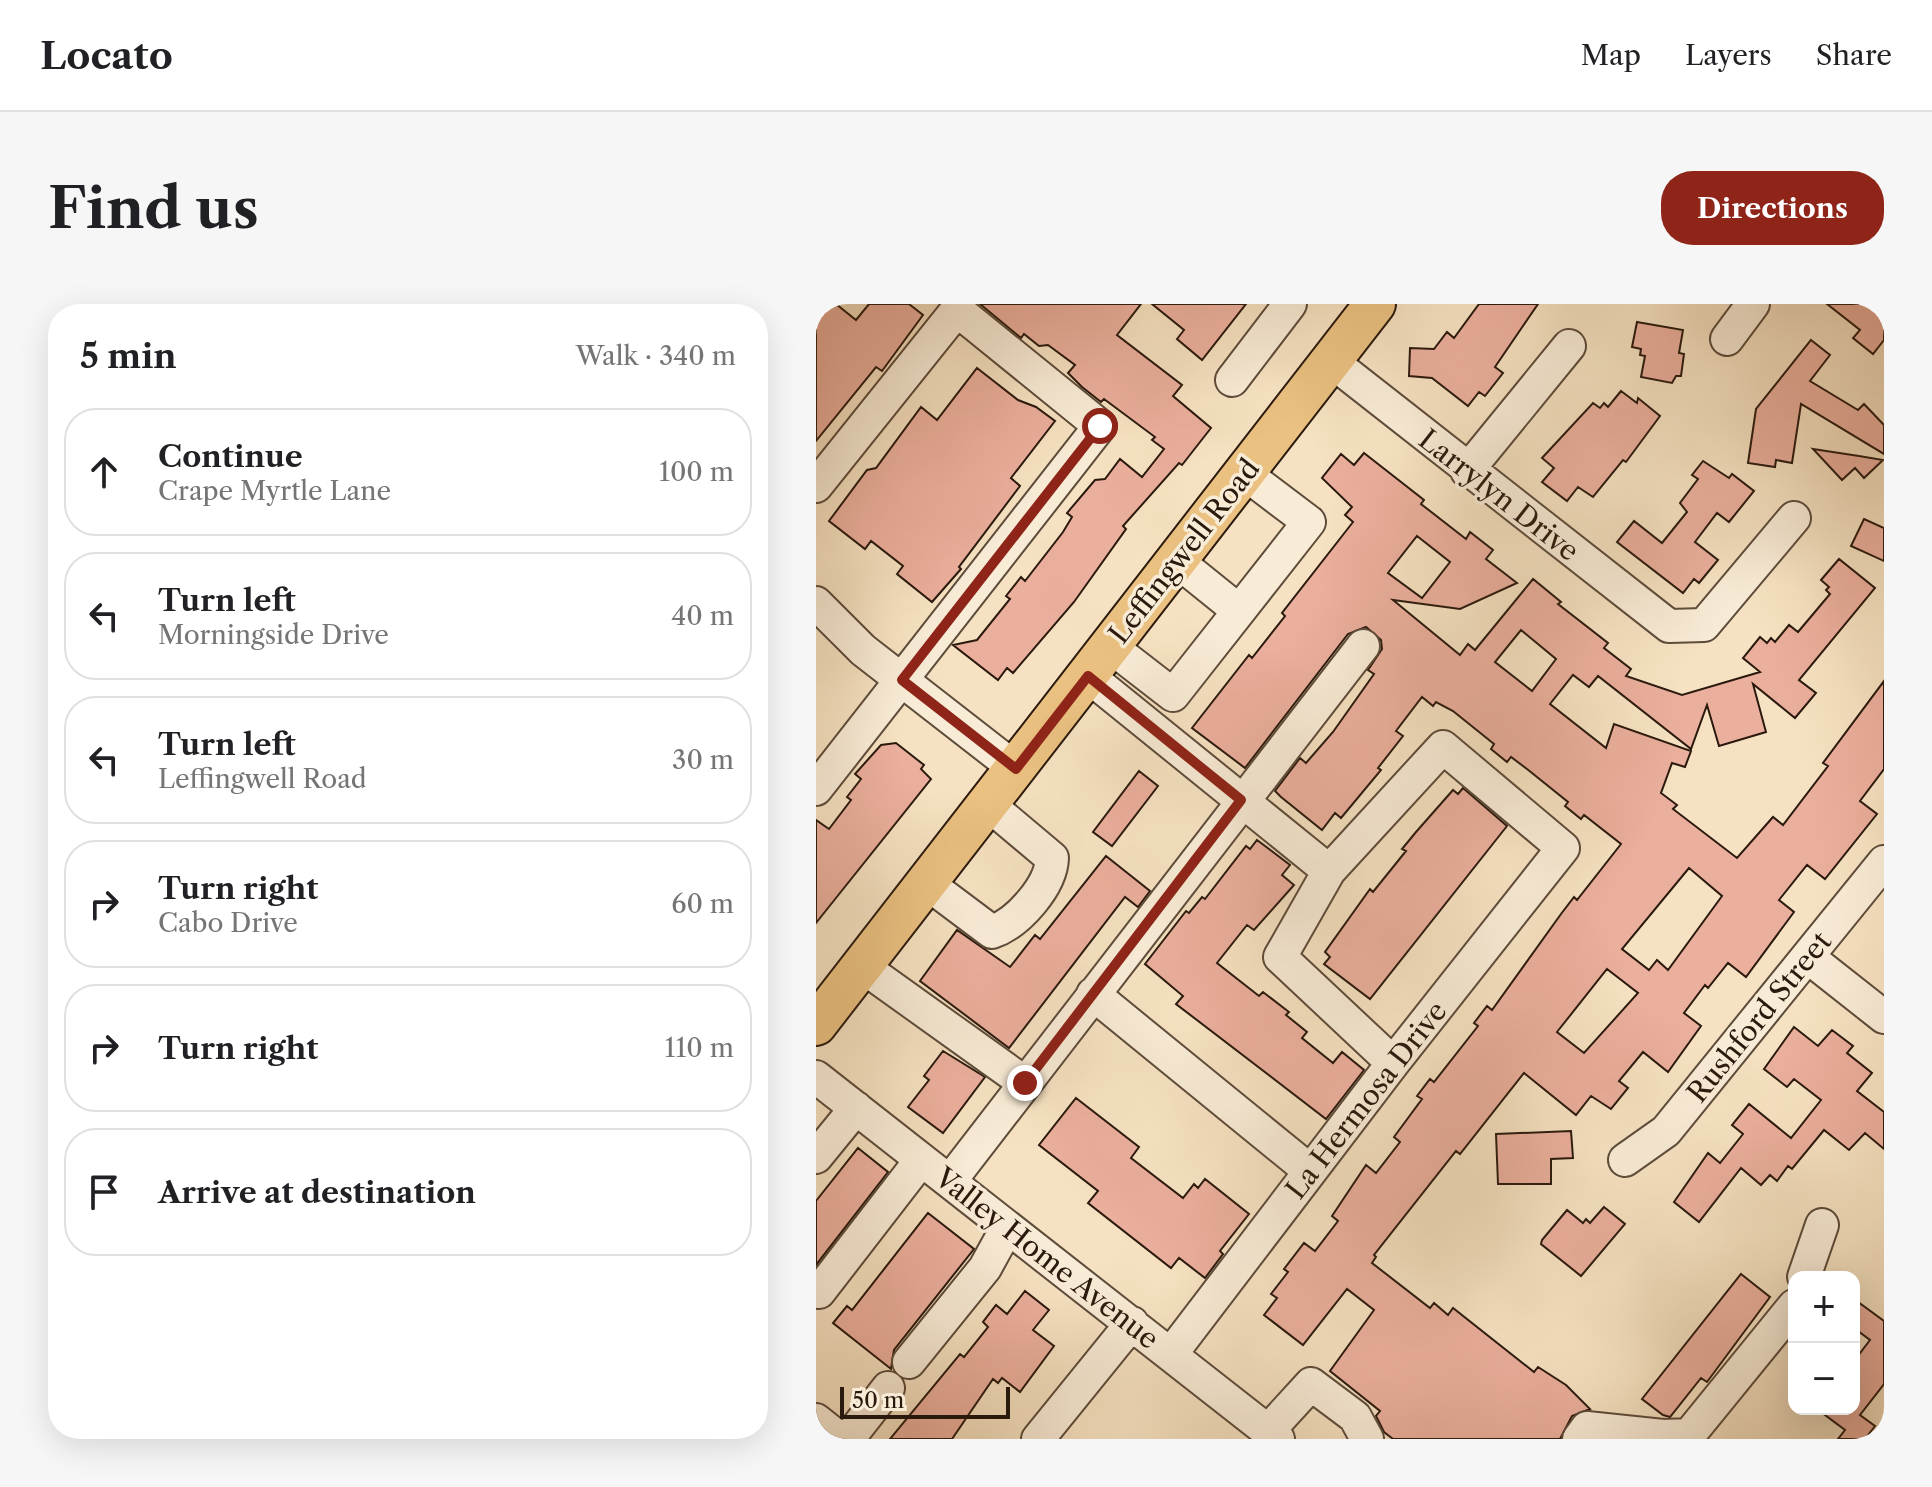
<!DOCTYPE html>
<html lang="en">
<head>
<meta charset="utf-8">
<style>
  :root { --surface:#fff; --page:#f6f6f6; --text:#202124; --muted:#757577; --line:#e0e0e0; --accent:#8f2418 }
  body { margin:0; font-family:"Libre Caslon Text",serif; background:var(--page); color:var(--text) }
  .controls { position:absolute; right:24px; bottom:24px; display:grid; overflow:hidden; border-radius:16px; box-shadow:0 8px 32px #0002 }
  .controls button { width:72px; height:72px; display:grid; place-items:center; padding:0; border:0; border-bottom:2px solid var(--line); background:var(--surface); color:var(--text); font:40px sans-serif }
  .scale { position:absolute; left:24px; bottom:20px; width:170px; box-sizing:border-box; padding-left:8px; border:4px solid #2a190d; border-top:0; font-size:22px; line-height:28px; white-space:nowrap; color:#2a190d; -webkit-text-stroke:6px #f9ecd7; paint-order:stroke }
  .stop { position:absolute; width:24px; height:24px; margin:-18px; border:6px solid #8f2418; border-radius:50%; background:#fff }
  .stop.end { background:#8f2418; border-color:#fff; box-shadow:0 2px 8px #0008 }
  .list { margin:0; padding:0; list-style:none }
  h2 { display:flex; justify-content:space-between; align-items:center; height:104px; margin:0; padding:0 32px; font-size:34px }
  h2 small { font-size:26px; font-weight:400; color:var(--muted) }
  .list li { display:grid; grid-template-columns:52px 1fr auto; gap:24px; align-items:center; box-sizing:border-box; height:128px; margin:0 16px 16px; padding:0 16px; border:2px solid var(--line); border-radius:32px }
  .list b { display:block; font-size:30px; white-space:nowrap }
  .list p { margin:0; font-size:26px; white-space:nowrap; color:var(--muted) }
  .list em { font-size:26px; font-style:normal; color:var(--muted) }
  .icon { flex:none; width:44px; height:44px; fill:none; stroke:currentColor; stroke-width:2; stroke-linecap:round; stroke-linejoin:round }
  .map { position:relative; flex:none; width:1068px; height:1135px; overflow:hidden; border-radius:32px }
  header { display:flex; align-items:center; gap:48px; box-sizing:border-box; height:112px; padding:0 40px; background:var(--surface); border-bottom:2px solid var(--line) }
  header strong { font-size:38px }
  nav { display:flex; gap:44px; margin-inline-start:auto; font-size:28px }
  .intro { display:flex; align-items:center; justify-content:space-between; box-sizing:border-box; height:192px; padding:0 48px }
  h1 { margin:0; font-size:56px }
  .button { padding:20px 36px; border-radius:32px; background:var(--accent); color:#fff; font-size:28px; font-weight:700 }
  main { display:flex; gap:48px; padding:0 48px }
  aside { flex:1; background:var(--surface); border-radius:32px; box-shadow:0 8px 32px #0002 }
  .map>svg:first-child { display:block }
</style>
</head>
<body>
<header>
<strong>Locato</strong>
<nav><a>Map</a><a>Layers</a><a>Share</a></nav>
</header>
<div class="intro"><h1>Find us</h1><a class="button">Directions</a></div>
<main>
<aside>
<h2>5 min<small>Walk · 340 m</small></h2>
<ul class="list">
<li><svg class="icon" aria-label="ahead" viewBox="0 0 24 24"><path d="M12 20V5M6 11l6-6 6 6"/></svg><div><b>Continue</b><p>Crape Myrtle Lane</p></div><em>100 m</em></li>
<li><svg class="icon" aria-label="left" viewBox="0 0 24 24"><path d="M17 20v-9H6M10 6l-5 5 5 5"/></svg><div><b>Turn left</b><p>Morningside Drive</p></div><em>40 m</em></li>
<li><svg class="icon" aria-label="left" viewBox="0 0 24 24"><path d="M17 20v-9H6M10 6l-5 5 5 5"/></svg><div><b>Turn left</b><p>Leffingwell Road</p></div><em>30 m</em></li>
<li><svg class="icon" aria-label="right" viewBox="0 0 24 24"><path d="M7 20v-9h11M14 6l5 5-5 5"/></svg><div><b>Turn right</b><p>Cabo Drive</p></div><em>60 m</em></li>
<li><svg class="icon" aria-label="right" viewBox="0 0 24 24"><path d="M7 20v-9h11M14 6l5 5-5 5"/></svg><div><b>Turn right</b></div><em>110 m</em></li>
<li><svg class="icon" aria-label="arrive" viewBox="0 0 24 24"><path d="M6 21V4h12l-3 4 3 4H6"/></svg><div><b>Arrive at destination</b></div></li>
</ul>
</aside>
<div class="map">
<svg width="1068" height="1135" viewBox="0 0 1068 1135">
  <rect width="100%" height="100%" fill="#f6e2c2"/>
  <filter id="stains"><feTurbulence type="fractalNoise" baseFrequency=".0025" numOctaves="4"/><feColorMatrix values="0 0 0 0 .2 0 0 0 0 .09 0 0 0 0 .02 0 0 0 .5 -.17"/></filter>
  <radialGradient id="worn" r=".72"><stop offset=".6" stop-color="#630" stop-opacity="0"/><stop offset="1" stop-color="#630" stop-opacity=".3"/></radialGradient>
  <path fill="#ebaf9d" stroke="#2a190d" stroke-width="2" fill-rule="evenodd" d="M 0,0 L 20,0 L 40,16 L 53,0 L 93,0 L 107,11 L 66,67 L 60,63 L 0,137 Z
    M 164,0 L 325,0 L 301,31 L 366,81 L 357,92 L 395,124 L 366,161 L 363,159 L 307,222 L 310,225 L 258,298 L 197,369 L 191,364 L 182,376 L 137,341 L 161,336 L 194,295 L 190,292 L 205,273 L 209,277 L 247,228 L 256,213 L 251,209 L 279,176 L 289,175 L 304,155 L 326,173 L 348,145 L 336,136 L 339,133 L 288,95 L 285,98 L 266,83 L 252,69 L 259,61 L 232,41 L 223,42 L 208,30 L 205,34 Z
    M 336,0 L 430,0 L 386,56 L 361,35 L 368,26 Z
    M 663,0 L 722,0 L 679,63 L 687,69 L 669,92 L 663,88 L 652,102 L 616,74 L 593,72 L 594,44 L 618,45 L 631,28 L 638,34 Z
    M 1011,0 L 1068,0 L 1068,36 L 1057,50 L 1037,34 L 1044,26 Z
    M 821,18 L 867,26 L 863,49 L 868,50 L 865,72 L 860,72 L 856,79 L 825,73 L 829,52 L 824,51 L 825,45 L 816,43 Z
    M 995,36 L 1014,51 L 994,77 L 1042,106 L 1048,100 L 1068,121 L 1068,150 L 985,100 L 976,159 L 960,156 L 959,163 L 932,159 L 940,105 Z
    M 161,64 L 202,96 L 220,103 L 239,117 L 195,174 L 204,182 L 143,263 L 145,265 L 116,298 L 81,270 L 87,262 L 55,237 L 49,245 L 13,217 L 51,166 L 60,164 L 105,103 L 121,116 Z
    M 805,87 L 821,99 L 822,94 L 844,112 L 810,158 L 807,156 L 777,193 L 762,183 L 751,197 L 726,178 L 738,164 L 726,154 L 777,99 L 784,104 L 788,99 L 792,103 Z
    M 997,145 L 1043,152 L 1067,156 L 1048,174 L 1039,164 L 1026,176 Z
    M 548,149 L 608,196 L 605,200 L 650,235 L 654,228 L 677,246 L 670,255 L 701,279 L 644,305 L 577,296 L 644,351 L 652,340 L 659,346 L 717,275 L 745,298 L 742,300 L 792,339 L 788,344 L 815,365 L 810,372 L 866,391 L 944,368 L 927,354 L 944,333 L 951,339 L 955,334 L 959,338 L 973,321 L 982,328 L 1014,290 L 1010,286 L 1013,283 L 1005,276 L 1023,255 L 1059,284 L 983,376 L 1000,389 L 979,414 L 937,380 L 950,428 L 903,442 L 891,401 L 875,445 L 782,372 L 773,383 L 757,371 L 734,400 L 790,444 L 798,420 L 875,447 L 869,463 L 856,459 L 845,489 L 861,501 L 857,505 L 921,554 L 957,513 L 967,521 L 1012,462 L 1007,459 L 1068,377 L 1068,465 L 1044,497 L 1061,510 L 1009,575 L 991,561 L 963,596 L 978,608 L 930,673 L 912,659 L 892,684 L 889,681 L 868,709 L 885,722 L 852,768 L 827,748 L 803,777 L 812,784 L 795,805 L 775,792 L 760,811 L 708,769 L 644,850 L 640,847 L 558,951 L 560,953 L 556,959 L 614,1004 L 618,999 L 632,1011 L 637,1004 L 718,1068 L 722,1063 L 750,1081 L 774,1105 L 756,1112 L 744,1135 L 577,1135 L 568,1128 L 560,1112 L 564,1107 L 514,1067 L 558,1006 L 531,985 L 487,1041 L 448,1011 L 461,994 L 455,990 L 472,968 L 468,965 L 488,939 L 499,947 L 522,917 L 516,912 L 550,861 L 560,869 L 584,838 L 578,833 L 606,795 L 601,792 L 614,775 L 618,778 L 662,722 L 658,719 L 671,702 L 676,706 L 745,610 L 758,593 L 761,596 L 805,540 L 768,511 L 765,515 L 749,502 L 752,498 L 711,465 L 695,453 L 691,458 L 675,445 L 678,440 L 637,407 L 620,398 L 617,402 L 606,393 L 580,427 L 587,432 L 562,464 L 565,466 L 525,514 L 519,509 L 506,526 L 465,493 L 459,487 L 484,454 L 490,459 L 517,428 L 558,370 L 552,366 L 566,345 L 565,336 L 550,323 L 532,330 L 429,464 L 376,424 L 433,351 L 436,354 L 469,312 L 466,309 L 537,218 L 529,211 L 536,203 L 506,174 L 525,150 L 538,161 ZM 601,232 L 634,258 L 606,294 L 572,269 ZM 705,326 L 740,355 L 716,387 L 679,358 ZM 873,564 L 906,592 L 852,666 L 841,656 L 833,666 L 806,645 ZM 791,665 L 822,689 L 768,749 L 741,728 Z
    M 887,157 L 913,174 L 916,170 L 938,187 L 913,218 L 901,209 L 879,238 L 902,256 L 883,279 L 878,275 L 867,289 L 801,238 L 818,217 L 846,239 L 871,208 L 864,199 L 882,175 L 876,171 Z
    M 1048,215 L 1068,224 L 1068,257 L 1035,242 Z
    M 80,439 L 108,461 L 105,465 L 115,475 L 0,619 L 0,516 L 13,525 L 35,496 L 31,493 L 45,475 L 39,470 L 65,441 Z
    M 323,467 L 342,482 L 296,542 L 277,528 Z
    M 647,484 L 691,522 L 554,695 L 508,660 L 514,653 L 509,648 L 554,585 L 557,588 L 590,547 L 586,545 L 600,528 L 637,486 L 642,490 Z
    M 441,536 L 474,561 L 466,571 L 478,581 L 438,626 L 431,621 L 401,659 L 443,692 L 447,688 L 473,708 L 470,711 L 491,728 L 486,734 L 517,759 L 526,748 L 548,766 L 510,815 L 360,700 L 367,692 L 329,660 L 370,607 L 373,609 L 386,593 L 389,595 L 430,542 L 434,545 Z
    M 290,552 L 334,587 L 322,603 L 309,593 L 193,744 L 104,677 L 141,626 L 194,663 L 219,631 L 224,635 Z
    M 978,723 L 1002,742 L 1016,726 L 1037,742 L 1031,749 L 1056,769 L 1041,787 L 1068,808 L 1068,845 L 1049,829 L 1033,846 L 1008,826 L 976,865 L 972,862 L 961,877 L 954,871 L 945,881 L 925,864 L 883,918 L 858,898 L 892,849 L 904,859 L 927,830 L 916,821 L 933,800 L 975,834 L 1005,796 L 978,775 L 971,783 L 948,765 Z
    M 127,747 L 169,773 L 127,829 L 92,803 L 113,776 L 108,772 Z
    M 260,794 L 323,843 L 315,854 L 367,894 L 378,880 L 382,884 L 389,875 L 433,910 L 404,947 L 407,950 L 389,974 L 363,954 L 355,964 L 272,899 L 282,887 L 223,841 Z
    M 755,827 L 757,854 L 735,855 L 735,880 L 682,880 L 680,830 Z
    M 42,844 L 72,868 L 0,961 L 0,897 Z
    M 788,903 L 809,920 L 765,972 L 725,940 L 726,936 L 751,906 L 767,919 L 770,915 L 774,919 Z
    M 112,909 L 158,945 L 78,1046 L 75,1065 L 17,1019 L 31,1002 L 36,1006 Z
    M 925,970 L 954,993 L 891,1078 L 885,1074 L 854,1113 L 847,1111 L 826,1095 Z
    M 209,987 L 233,1006 L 217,1026 L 238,1042 L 204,1088 L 186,1074 L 182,1079 L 177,1075 L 136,1135 L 74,1135 L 144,1050 L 148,1053 L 172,1023 L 167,1018 L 180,1001 L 191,1010 Z
    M 1038,995 L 1068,1017 L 1068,1080 L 1044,1111 L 1059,1122 L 1049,1135 L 1022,1135 L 1029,1126 L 1001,1105 L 1038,1106 L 1038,1057 L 1054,1036 L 1038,1024 Z"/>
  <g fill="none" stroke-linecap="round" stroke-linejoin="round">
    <g stroke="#5d4b3a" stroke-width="36">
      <path id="minor" d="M 911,35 L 937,0
        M 515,57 L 853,322 L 888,321 L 978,214
        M 416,76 L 474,0
        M 651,167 L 753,42
        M 0,182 L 141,6 L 284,122 L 0,485
        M 361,257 L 423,307
        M 0,299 L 47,346 L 200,465
        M 295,343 L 357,391 L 493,218 L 428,169
        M 272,372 L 513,567
        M 112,580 L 176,628 C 202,619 235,582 236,554 L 173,501
        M 992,653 L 1068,713
        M 47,663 L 209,779
        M 277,690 L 483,858
        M 0,773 L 462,1135
        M 0,853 L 40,804
        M 809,856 L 850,827 L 1068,558
        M 134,877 L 547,342
        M 988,973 L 1006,921
        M 3,988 L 105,856
        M 355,1050 L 577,759 L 747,544 L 627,443 L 513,567 L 464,653 L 577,759
        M 93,1058 L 169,964 L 191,924
        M 0,1116 L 24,1135
        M 452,1127 L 495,1080 L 539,1113 L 551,1135
        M 32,1135 L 72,1084
        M 222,1135 L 316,1019
        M 763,1135 L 771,1124 L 847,1132 L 873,1131 L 978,1002"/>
    </g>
    <g stroke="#2a190d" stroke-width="44">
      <path id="major" d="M 0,721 L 559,0"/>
    </g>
    <use href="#minor" stroke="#f9ecd7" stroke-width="32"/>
    <use href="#major" stroke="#ebc181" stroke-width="40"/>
  </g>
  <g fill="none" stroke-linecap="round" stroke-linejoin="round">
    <path stroke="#8f2418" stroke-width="10" d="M 209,779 L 425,496 L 272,372 L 200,465 L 86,376 L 284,122"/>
  </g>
  <g text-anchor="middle" stroke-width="7" stroke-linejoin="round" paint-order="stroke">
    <g font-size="28" fill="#2a190d" stroke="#f9ecd7">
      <text transform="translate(683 191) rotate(38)" y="10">Larrylyn Drive</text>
      <text transform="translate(368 247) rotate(-52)" y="10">Leffingwell Road</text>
      <text transform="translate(943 713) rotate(-51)" y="10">Rushford Street</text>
      <text transform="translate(550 796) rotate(-52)" y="10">La Hermosa Drive</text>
      <text transform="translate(231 954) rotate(38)" y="10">Valley Home Avenue</text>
    </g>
  </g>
  <rect width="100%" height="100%" filter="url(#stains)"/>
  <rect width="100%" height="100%" fill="url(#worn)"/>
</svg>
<div class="controls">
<button>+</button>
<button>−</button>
</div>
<div class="scale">50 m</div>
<div class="stop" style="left:284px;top:122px"></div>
<div class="stop end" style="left:209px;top:779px"></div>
</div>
</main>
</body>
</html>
